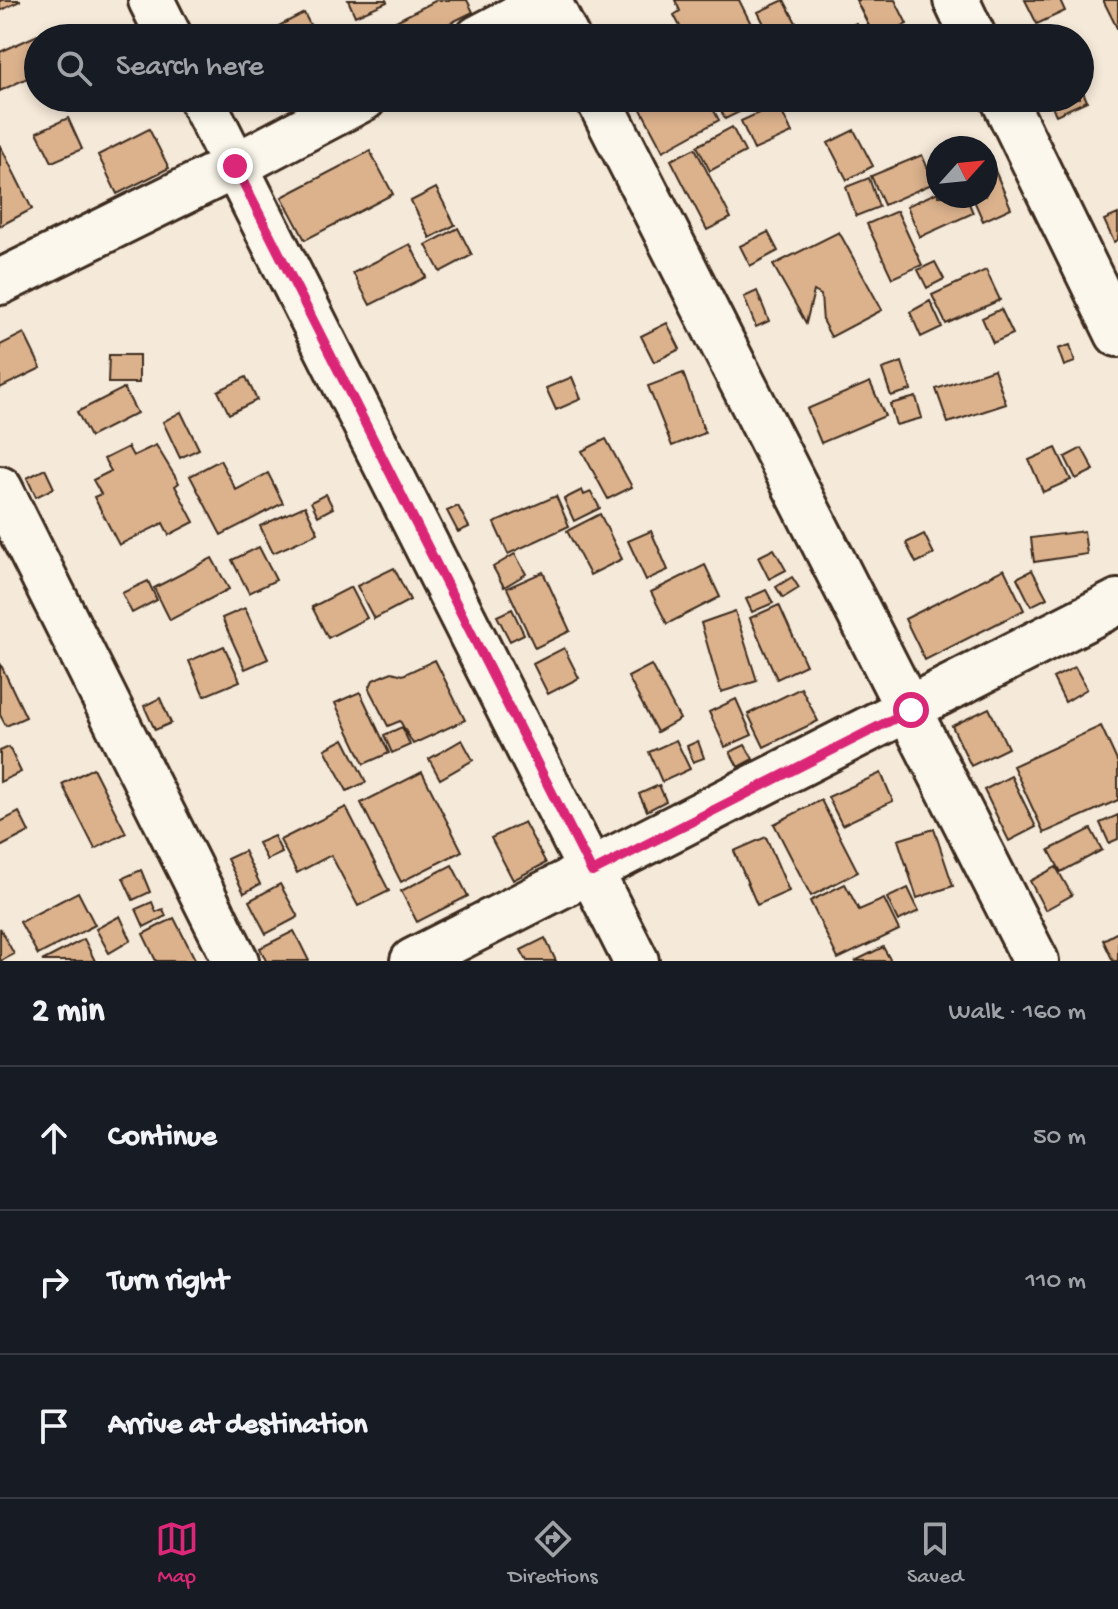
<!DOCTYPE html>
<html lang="en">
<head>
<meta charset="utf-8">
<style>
  :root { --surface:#171b24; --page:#20242c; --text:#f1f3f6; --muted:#9ea1a6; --line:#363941; --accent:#db2777 }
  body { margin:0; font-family:"Gochi Hand",sans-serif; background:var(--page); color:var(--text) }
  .compass { position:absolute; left:926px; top:136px; width:72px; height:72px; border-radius:50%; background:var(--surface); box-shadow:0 4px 12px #0003; rotate:63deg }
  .stop { position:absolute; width:24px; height:24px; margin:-18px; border:6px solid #db2777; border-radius:50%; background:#fff }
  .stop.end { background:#db2777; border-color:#fff; box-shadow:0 2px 8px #0008 }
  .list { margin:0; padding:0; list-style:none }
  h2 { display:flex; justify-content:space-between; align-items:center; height:104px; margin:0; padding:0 32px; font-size:34px }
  h2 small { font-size:26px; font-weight:400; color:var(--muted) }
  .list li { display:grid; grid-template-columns:52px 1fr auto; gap:24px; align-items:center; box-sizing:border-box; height:144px; padding:0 32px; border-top:2px solid var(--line) }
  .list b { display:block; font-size:30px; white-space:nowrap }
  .list em { font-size:26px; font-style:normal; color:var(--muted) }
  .icon { flex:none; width:44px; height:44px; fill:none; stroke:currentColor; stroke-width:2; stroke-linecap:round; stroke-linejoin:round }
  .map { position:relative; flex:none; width:1118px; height:961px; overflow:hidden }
  .search { position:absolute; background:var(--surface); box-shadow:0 4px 12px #0003; left:24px; right:24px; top:24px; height:88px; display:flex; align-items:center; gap:20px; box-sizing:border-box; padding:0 28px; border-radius:44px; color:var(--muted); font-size:30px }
  .sheet { height:536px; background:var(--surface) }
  nav { display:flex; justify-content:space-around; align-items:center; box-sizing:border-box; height:112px; border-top:2px solid var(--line); background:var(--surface); font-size:22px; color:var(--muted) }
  nav a { display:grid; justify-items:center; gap:4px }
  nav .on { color:var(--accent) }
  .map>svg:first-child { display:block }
</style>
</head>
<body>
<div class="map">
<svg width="1118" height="961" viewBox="0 0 1118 961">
  <rect width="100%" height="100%" fill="#f5e9d9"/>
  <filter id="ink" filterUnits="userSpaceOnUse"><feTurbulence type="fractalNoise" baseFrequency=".0125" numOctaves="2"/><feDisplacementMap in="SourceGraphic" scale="16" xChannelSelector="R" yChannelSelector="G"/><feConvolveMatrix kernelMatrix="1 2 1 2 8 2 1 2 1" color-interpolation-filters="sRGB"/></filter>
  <g filter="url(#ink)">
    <path fill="#dcb28d" stroke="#3b2a1e" stroke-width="2" d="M 0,0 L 20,0 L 20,1 L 0,11 Z
      M 348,0 L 386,0 L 387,2 L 355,16 Z
      M 437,0 L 467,0 L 473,12 L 420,38 L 402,38 L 394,22 Z
      M 675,0 L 739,0 L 758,38 L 686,38 L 674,15 L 680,11 Z
      M 784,0 L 804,38 L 771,38 L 758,12 Z
      M 856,0 L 895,0 L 907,24 L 875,38 Z
      M 1025,0 L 1060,0 L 1065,11 L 1037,24 Z
      M 1103,0 L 1118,0 L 1118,28 L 1117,28 Z
      M 304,13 L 317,38 L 255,38 Z
      M 856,23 L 863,38 L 824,38 Z
      M 51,29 L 55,38 L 38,38 L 38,73 L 0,91 L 0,52 Z
      M 922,29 L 926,38 L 904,38 Z
      M 382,31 L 386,38 L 367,38 Z
      M 1080,85 L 1087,101 L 1056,115 L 1048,98 L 1080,98 Z
      M 635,98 L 707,98 L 719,120 L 663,151 Z
      M 715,98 L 768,98 L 725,119 Z
      M 778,104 L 792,133 L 754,150 L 741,121 Z
      M 68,118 L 82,149 L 52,162 L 37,132 Z
      M 732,127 L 745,152 L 710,171 L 697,146 Z
      M 149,129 L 169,168 L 117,194 L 98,155 Z
      M 854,130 L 873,166 L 847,180 L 828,143 Z
      M 0,145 L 32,209 L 0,226 Z
      M 695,148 L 731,218 L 707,230 L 671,160 Z
      M 370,151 L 393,194 L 305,240 L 282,197 Z
      M 922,155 L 934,183 L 884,205 L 871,176 Z
      M 993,166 L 1011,208 L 983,221 L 972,196 L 986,196 L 986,169 Z
      M 869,178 L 879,207 L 856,216 L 846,187 Z
      M 436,188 L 455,225 L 430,238 L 411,201 Z
      M 938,192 L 938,196 L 966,196 L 973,213 L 920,237 L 907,206 Z
      M 897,211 L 922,265 L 892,278 L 867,224 Z
      M 1118,214 L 1118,240 L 1114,242 L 1104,220 Z
      M 458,228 L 472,255 L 440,272 L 426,245 Z
      M 768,232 L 778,251 L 750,266 L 740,246 Z
      M 839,232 L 882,310 L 831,337 L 823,322 L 821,295 L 814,291 L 806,323 L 773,265 Z
      M 410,244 L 426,277 L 370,305 L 353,273 Z
      M 935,262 L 944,279 L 927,288 L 918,270 Z
      M 986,270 L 1000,300 L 946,324 L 932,295 Z
      M 757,291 L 769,321 L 756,327 L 744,297 Z
      M 930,301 L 942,327 L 921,337 L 910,312 Z
      M 1001,309 L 1013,334 L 993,343 L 982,318 Z
      M 667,323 L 680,349 L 654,362 L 641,336 Z
      M 24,333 L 41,368 L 0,388 L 0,345 Z
      M 1070,345 L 1075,362 L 1064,366 L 1058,349 Z
      M 109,355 L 139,355 L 139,383 L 108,383 Z
      M 902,362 L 911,390 L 891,396 L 882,369 Z
      M 994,369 L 1006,404 L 948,423 L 936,389 Z
      M 683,373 L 705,433 L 672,446 L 648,386 Z
      M 246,377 L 257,400 L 229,414 L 218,391 Z
      M 572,377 L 581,399 L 556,410 L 546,388 Z
      M 870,382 L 885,416 L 821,443 L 807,409 Z
      M 124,388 L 137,413 L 90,437 L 77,412 Z
      M 916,397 L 922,418 L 896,425 L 890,404 Z
      M 181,412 L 199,449 L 180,458 L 163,422 Z
      M 606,439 L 632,487 L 608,499 L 582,451 Z
      M 156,445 L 179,483 L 175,486 L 194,522 L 169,535 L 163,523 L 119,545 L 94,497 L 101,494 L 93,480 L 111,471 L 104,459 L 128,447 L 133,456 Z
      M 1056,448 L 1071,480 L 1043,492 L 1029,460 Z
      M 1082,448 L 1094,470 L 1076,479 L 1065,457 Z
      M 220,460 L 236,490 L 268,473 L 283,503 L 221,535 L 190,476 Z
      M 45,469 L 54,488 L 36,497 L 27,478 Z
      M 582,490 L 584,495 L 591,492 L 600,508 L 574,521 L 564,499 Z
      M 326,494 L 333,508 L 318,516 L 311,502 Z
      M 556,496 L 569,526 L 508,554 L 494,523 Z
      M 305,506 L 318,533 L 273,553 L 260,526 Z
      M 458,506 L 469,527 L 458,532 L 447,511 Z
      M 600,514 L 622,559 L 590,575 L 567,531 Z
      M 651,531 L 668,570 L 646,580 L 628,541 Z
      M 1084,531 L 1087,554 L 1034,562 L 1031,538 Z
      M 924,534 L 934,554 L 916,563 L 906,543 Z
      M 259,547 L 276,580 L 249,593 L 232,560 Z
      M 774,549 L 786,570 L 769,579 L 758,557 Z
      M 515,554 L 526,574 L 504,587 L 493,567 Z
      M 212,558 L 229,589 L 170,620 L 154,588 Z
      M 705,565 L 720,597 L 667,624 L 651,592 Z
      M 394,568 L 410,600 L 374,619 L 357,586 Z
      M 1004,569 L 1024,610 L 925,660 L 905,619 Z
      M 1032,570 L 1047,598 L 1031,606 L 1017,578 Z
      M 543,572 L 570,631 L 535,648 L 507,588 Z
      M 792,577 L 799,588 L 783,598 L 776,587 Z
      M 148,581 L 157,600 L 132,613 L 122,593 Z
      M 351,587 L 367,618 L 328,638 L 312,607 Z
      M 766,590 L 773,603 L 752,612 L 746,599 Z
      M 779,605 L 806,665 L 777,679 L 750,618 Z
      M 245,608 L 268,659 L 245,669 L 222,618 Z
      M 512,609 L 524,634 L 510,641 L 497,616 Z
      M 735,611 L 757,681 L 721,692 L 701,623 Z
      M 224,646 L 240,681 L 204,696 L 189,661 Z
      M 564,648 L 579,678 L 548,694 L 533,664 Z
      M 435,660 L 465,720 L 413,744 L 400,721 L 388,726 L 369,689 L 373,680 L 382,676 L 392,672 L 403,675 Z
      M 0,663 L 26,717 L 6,726 L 0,715 Z
      M 651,665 L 680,719 L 657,732 L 628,677 Z
      M 1075,667 L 1087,689 L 1065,702 L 1053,678 Z
      M 801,688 L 818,721 L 764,747 L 748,714 Z
      M 360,692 L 389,753 L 364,764 L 335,703 Z
      M 160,698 L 171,723 L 155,730 L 144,706 Z
      M 736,699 L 752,735 L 725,747 L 709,712 Z
      M 989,708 L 1008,748 L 971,766 L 952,726 Z
      M 1101,726 L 1118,763 L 1118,800 L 1044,833 L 1013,766 Z
      M 402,727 L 410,745 L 392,753 L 384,735 Z
      M 344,739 L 366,782 L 347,791 L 325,749 Z
      M 462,740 L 473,760 L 440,779 L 429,759 Z
      M 676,740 L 690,769 L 662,782 L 649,752 Z
      M 698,741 L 704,758 L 693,762 L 687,746 Z
      M 745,745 L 753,759 L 738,767 L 730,752 Z
      M 9,747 L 21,772 L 0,782 L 0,751 Z
      M 93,768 L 126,833 L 95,849 L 62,784 Z
      M 422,772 L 462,851 L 401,882 L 361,803 Z
      M 881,773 L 893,801 L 842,825 L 828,797 Z
      M 1011,776 L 1036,827 L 1009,841 L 984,790 Z
      M 659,785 L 666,801 L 647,811 L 639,794 Z
      M 821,800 L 858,872 L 811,896 L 774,824 Z
      M 346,807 L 389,891 L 358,906 L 331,855 L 297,873 L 280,840 Z
      M 19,812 L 29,832 L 0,847 L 0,822 Z
      M 1118,815 L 1118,839 L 1109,843 L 1100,823 Z
      M 524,822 L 546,863 L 513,880 L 491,838 Z
      M 934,829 L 953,886 L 917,898 L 898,840 Z
      M 1091,829 L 1102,850 L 1061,872 L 1049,850 Z
      M 274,836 L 282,853 L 267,860 L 258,843 Z
      M 766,837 L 789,891 L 757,905 L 734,851 Z
      M 244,851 L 260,884 L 244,893 L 227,859 Z
      M 452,865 L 468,896 L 417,922 L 401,891 Z
      M 1056,867 L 1072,895 L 1045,910 L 1030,881 Z
      M 141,870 L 150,892 L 133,900 L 123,878 Z
      M 280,884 L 298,917 L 266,934 L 249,901 Z
      M 845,884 L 859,910 L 884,899 L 899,930 L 838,959 L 810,901 Z
      M 908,888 L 919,911 L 898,921 L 887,898 Z
      M 78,892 L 95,925 L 38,955 L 20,922 Z
      M 152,902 L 156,912 L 163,909 L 166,916 L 144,927 L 136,909 Z
      M 120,916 L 131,940 L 109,953 L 96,929 Z
      M 174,918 L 196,961 L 156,961 L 143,934 Z
      M 0,928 L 14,954 L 1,961 L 0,961 Z
      M 294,931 L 309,961 L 266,961 L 260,948 Z
      M 1118,932 L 1118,961 L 1113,961 L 1103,940 Z
      M 545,938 L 556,961 L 527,961 L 521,950 Z
      M 84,939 L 95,961 L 42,961 Z
      M 883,947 L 891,961 L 855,961 Z"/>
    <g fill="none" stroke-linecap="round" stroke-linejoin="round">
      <g stroke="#3b2a1e" stroke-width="50">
        <path id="minor" d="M 151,0 L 170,38
          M 548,0 L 567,38
          M 956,0 L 974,38
          M 478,38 L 550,0
          M 201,98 L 636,961
          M 598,98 L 1036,961
          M 1003,98 L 1118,334
          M 0,282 L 235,166 L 364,98
          M 0,489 L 236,961
          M 413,961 L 1118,602"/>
      </g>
      <use href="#minor" stroke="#fbf7ec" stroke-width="44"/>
    </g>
  </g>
  <g fill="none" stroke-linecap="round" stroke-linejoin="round" filter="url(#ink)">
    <path stroke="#db2777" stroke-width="10" d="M 235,166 L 592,872 L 911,710"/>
  </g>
</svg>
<svg class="compass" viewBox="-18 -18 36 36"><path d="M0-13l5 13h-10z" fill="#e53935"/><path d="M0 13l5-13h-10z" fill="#9ea1a6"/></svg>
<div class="stop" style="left:911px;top:710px"></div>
<div class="stop end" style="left:235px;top:166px"></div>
<div class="search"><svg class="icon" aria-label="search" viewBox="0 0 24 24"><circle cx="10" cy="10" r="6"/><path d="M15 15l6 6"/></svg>Search here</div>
</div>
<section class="sheet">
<h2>2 min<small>Walk · 160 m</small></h2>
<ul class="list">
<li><svg class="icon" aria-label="ahead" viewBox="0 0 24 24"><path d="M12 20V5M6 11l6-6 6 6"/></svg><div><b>Continue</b></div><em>50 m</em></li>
<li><svg class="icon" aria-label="right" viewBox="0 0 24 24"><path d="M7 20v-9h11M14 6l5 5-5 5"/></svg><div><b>Turn right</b></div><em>110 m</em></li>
<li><svg class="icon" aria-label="arrive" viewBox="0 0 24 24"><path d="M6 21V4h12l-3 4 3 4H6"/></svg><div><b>Arrive at destination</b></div></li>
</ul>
</section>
<nav>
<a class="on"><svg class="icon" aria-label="map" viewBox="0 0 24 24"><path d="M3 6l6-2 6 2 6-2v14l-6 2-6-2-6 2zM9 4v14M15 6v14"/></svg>Map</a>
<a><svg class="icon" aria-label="directions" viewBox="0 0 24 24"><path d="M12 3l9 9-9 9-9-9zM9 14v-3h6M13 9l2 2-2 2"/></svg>Directions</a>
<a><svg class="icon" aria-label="saved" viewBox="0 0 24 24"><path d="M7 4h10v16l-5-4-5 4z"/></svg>Saved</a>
</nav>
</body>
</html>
